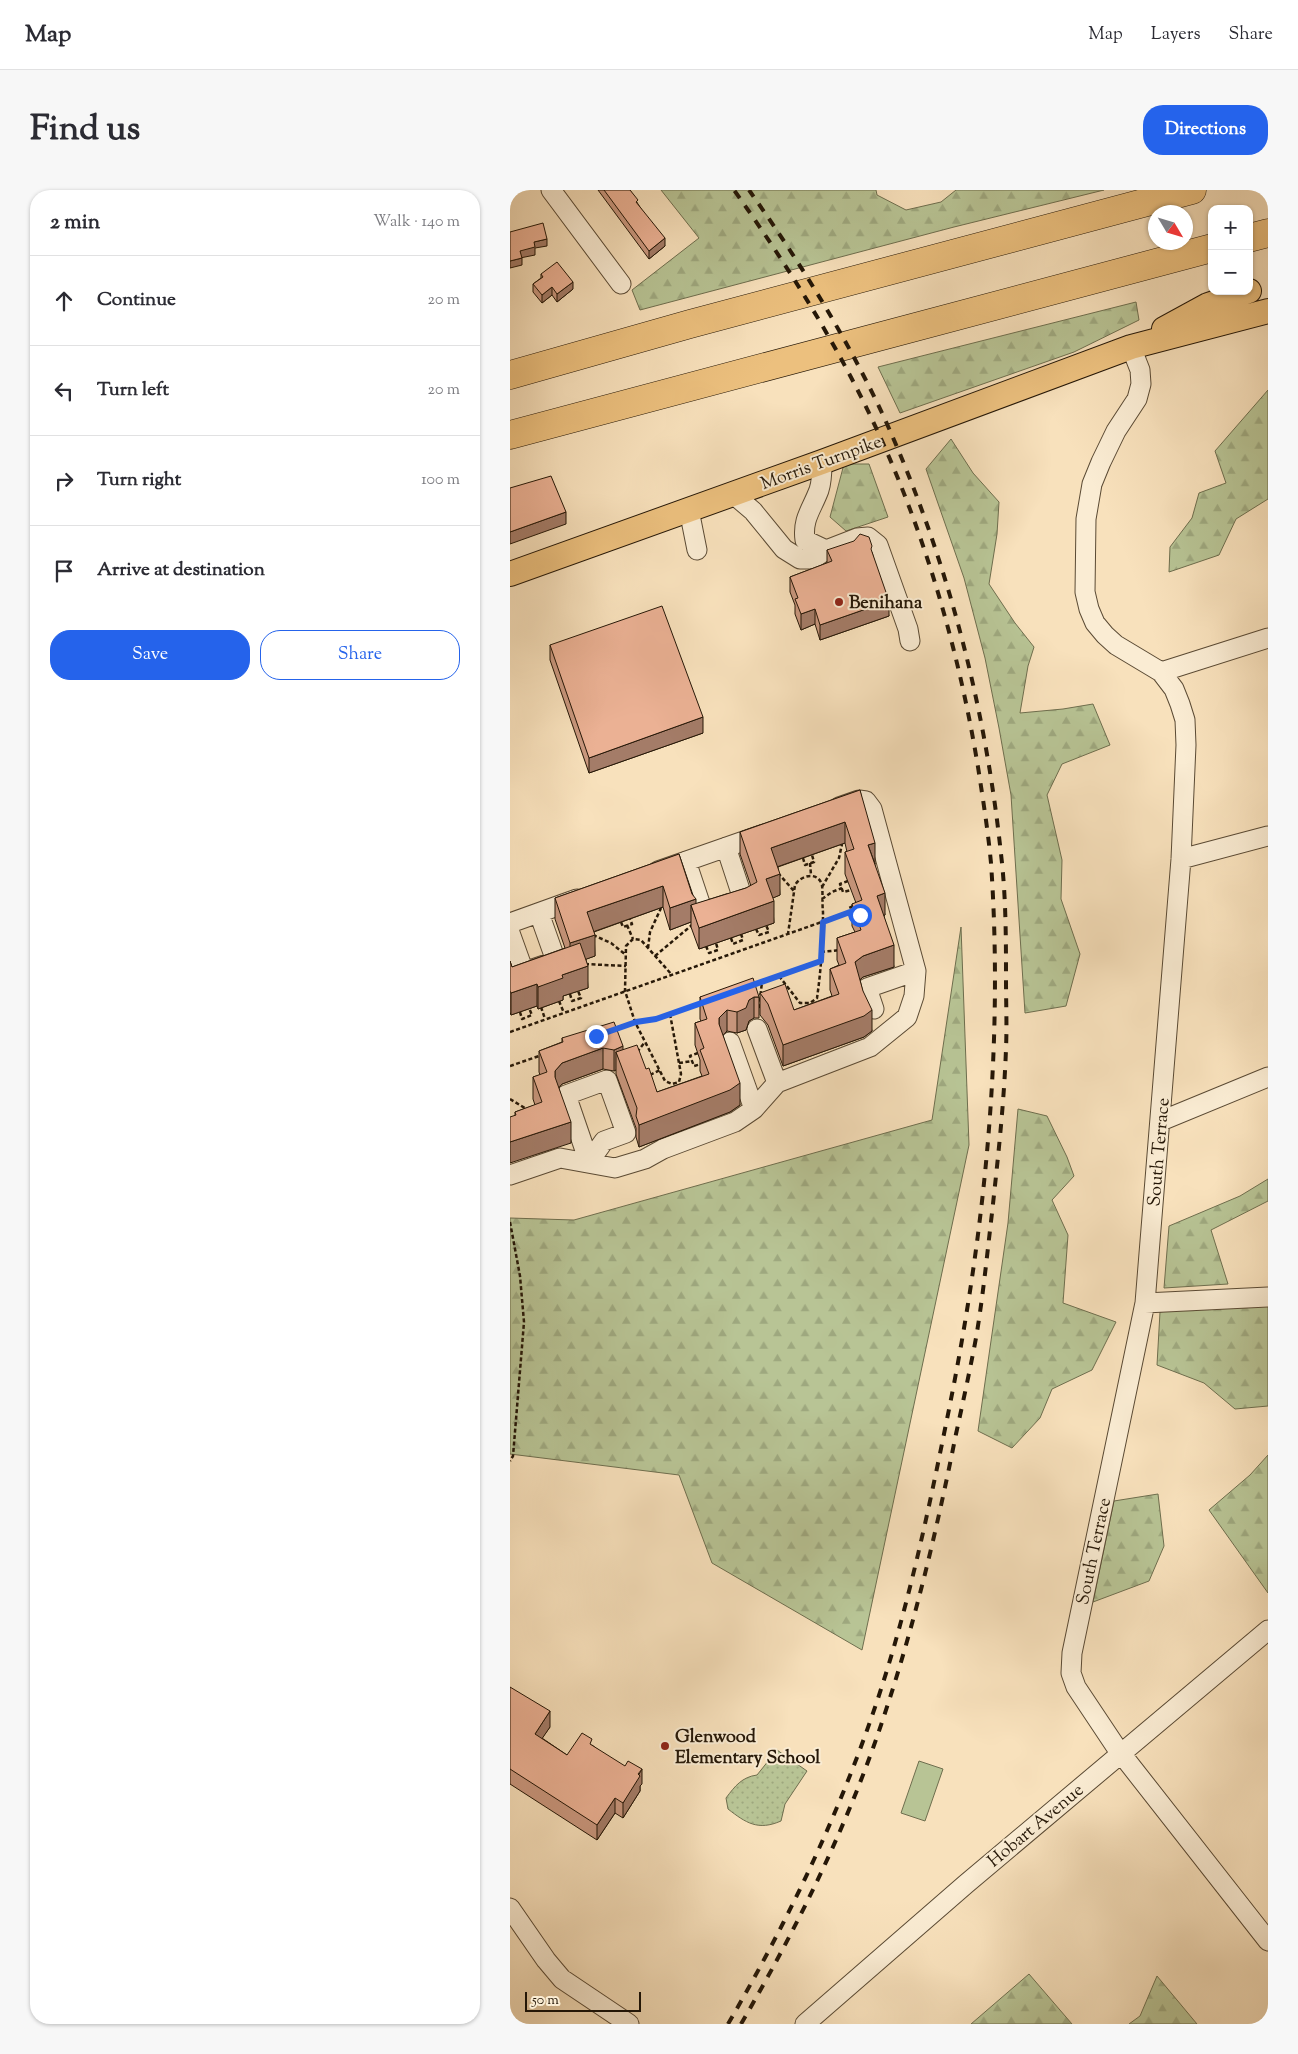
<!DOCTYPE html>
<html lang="en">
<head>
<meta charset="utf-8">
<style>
  :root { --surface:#fff; --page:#f7f7f7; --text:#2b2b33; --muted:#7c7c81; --line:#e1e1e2; --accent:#2563eb }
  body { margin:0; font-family:"Sorts Mill Goudy",serif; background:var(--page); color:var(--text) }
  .controls { position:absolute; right:15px; top:15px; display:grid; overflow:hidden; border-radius:10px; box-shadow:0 1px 4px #0004 }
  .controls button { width:45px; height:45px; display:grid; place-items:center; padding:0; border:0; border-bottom:1px solid var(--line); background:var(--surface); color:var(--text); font:25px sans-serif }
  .compass { position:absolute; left:638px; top:15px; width:45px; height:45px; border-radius:50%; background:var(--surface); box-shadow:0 1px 4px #0004; rotate:128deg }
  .scale { position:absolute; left:15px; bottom:12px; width:116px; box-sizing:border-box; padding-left:5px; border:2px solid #251707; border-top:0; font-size:14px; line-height:18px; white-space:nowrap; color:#251707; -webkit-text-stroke:4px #faecd3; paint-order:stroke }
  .stop { position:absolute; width:15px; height:15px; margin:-11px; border:4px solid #2563eb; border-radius:50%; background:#fff }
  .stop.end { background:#2563eb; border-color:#fff; box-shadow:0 1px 5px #0008 }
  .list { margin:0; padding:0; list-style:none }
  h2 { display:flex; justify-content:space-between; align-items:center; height:65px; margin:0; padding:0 20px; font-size:21px }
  h2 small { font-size:16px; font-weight:400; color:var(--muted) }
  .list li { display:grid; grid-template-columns:32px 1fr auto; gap:15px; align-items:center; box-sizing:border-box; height:90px; padding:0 20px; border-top:1px solid var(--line) }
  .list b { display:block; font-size:19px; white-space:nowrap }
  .list em { font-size:16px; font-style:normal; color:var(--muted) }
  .actions { display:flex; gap:10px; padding:15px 20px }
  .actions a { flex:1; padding:11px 0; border:1px solid var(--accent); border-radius:20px; text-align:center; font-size:18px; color:var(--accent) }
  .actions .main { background:var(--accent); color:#fff }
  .icon { flex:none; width:28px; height:28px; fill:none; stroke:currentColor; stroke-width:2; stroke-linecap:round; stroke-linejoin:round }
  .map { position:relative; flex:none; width:758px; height:1834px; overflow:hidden; border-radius:20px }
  header { display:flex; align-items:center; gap:30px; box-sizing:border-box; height:70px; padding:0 25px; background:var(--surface); border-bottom:1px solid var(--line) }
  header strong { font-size:24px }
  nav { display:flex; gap:28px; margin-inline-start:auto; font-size:18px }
  .intro { display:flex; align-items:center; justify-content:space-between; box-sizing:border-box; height:120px; padding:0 30px }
  h1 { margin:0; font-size:35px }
  .button { padding:12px 22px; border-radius:20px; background:var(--accent); color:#fff; font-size:18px; font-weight:700 }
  main { display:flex; gap:30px; padding:0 30px }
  aside { flex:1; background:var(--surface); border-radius:20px; box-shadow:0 1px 4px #0004 }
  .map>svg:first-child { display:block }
</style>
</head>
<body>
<header>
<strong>Map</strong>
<nav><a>Map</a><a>Layers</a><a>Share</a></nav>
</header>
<div class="intro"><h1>Find us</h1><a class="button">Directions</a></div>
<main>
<aside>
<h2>2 min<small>Walk · 140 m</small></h2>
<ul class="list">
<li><svg class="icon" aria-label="ahead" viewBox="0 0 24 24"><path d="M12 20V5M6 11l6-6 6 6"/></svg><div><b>Continue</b></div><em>20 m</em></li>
<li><svg class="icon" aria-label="left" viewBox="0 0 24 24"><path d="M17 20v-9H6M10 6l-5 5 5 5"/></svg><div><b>Turn left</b></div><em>20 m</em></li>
<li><svg class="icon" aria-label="right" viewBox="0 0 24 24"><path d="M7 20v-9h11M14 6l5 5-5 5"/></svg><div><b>Turn right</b></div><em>100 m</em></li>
<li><svg class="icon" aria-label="arrive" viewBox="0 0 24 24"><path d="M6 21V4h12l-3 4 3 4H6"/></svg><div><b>Arrive at destination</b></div></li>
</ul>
<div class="actions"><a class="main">Save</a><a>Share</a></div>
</aside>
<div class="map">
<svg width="758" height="1834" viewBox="0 0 758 1834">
  <defs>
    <pattern id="forest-firs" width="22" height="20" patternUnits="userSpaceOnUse" patternTransform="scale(1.25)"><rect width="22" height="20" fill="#b8c495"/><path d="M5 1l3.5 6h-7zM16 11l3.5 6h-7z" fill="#9ea87f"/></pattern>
    <pattern id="park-dots" width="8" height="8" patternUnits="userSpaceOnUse" patternTransform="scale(1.25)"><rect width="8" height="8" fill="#b8c495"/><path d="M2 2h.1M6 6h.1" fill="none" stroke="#9ea87f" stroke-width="1.8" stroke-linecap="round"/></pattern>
  </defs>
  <rect width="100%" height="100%" fill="#f8e1bc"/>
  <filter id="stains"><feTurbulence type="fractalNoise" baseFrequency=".004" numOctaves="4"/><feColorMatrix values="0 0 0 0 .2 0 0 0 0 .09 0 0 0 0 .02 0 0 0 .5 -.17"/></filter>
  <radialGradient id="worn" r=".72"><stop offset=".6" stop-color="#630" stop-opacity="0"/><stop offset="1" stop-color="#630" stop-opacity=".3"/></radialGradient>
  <path fill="#b8c495" stroke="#6e6e4e" d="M 409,1571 L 433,1579 L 415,1631 L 391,1623 Z"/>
  <path fill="url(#forest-firs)" stroke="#6e6e4e" d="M 151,0 L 366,0 L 367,5 L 396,20 L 431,12 L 446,0 L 594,0 L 444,37 L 130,120 L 122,100 L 189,48 Z
    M 626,112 L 629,130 L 564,162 L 390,223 L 368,177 Z
    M 758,200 L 758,309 L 726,329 L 709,365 L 659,382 L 660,357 L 682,328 L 689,303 L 716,293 L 705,261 Z
    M 441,249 L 463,283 L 489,312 L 487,344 L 479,394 L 505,433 L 524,457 L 518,476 L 510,523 L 553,519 L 583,514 L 600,555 L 552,574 L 537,605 L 552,670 L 551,709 L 570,764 L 556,816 L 515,823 L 501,605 L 489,538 L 475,468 L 454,388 L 416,279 Z
    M 334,274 L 359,274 L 378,327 L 336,341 L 320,327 Z
    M 451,737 L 459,955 L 352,1460 L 202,1373 L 169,1285 L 0,1264 L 0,1028 L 64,1030 L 422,930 Z
    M 508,919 L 537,926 L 557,967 L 564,986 L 542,1010 L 558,1045 L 553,1113 L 606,1132 L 582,1180 L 542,1199 L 530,1228 L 502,1258 L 468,1241 L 498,1033 Z
    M 758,989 L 758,1011 L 701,1040 L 718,1094 L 654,1098 L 659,1036 L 730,1006 Z
    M 758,1112 L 758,1216 L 725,1219 L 694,1193 L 647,1175 L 650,1122 L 698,1115 Z
    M 758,1265 L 758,1403 L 699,1320 L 740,1285 Z
    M 648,1304 L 654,1356 L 639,1391 L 583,1412 L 604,1311 Z
    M 519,1784 L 562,1834 L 461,1834 Z
    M 647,1786 L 687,1834 L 619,1834 L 630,1826 Z"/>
  <path fill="url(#park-dots)" stroke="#6e6e4e" d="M 267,1560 L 297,1581 L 275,1614 L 271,1631 C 248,1641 236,1633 218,1619 L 216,1608 C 225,1596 232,1587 247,1585 Z"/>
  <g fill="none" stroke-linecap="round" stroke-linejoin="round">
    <g stroke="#5a4a34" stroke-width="21">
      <path id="minor" d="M 41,0 L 111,94
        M 621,157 L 630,180 L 631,194 L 627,209 L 606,241 L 591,272 L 582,294 L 576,329 L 575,402 L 579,419 L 585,433 L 595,445 L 606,455 L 651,482 L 664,499 L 670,514 L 675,530 L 676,555 L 671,669 L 635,1113 L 562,1463 L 561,1483 L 566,1497 L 606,1557 L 758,1751
        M 312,272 C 312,282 312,291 309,300 C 302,319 292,329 295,350 L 316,360
        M 223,304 L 243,321 L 274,359 L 290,369 L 303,369 L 316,360 L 347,348 L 358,347 L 368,355 L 398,439 L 400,451
        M 179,320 L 187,360
        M 651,482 L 758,448
        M 671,669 L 758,646
        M 176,671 L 193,722 L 233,709 L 216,657
        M 148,681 L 254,644
        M 0,733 L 67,709
        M 0,743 L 14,782 L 46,771 L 29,723
        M 364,819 L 357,798 L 406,781
        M 247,839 L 267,893
        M 220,852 L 244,919
        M 97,890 L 116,943 L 94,951 L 79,972 L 56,905 Z
        M 651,931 L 758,887
        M 0,985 L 50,968 L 105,978 L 135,969 L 153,959 L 225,932 L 244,919 L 267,893 L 360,857 L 397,827 L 404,806 L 406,781 L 362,619 L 356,611 L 349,610 L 329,617
        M 635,1113 L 758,1107
        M 0,1718 L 36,1770 L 52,1789 L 119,1834
        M 295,1834 L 456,1694 L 758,1440"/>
    </g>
    <g stroke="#251707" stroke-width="26">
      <path id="major" d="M 654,139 L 698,115 L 739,101
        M 0,384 L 312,272 L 621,157 L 758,121"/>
    </g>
    <g stroke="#251707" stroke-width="29">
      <path id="highway" d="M 739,48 L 758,43
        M 0,185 L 180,134 L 682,0
        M 0,245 L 702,58"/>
    </g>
    <path stroke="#251707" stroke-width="2.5" stroke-dasharray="4 2.5" stroke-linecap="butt" d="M 293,668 L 295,675 L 304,672 L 302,665
      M 300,673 L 301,685
      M 268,683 L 284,701
      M 338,691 L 330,694 L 333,702 L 341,700
      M 312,697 L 329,668 L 332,654
      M 312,709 L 322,702 L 332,698
      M 344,727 L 342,728 L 339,718 L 345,715
      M 111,732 L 113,737 L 122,734 L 120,729
      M 117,735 L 123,749
      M 246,739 L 249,745 L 259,742 L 256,735
      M 83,745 L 101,753 L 116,765
      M 221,748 L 223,754 L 233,750 L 231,744
      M 196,756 L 199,763 L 208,760 L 206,753
      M 138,758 L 140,742 L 151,718
      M 311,762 L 330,760
      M 145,766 L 182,735
      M 75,774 L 116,776
      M 269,786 L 290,813 L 300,813 L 307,808 C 311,780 313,751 313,722 C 312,714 313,704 312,695 C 308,681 291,685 285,695 L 278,744
      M 243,795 L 311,771
      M 60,804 L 62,811 L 71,808 L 68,801
      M 49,811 L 54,823
      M 31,817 L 35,829
      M 249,818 L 252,792
      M 10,822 L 12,829 L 22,825 L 19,818
      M 160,824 L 171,884 L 169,892 L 162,894 L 155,891 L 125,832 L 115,801 L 116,756 L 123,749 L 131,750 L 162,785
      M 105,839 L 125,832 L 146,829 L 193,813
      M 0,842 L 340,722
      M 127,862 L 135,852
      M 188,863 L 180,866 L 184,876 L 191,874
      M 169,873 L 182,871
      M 0,876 L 32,865
      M 140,885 L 150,880
      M 0,909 L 18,920
      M 0,1032 L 10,1086 L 14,1132 L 3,1266 L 0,1271"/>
    <use href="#minor" stroke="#faecd3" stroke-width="19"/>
    <use href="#major" stroke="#ecc07e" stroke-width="24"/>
    <use href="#highway" stroke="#ecc07e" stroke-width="28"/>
    <path stroke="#251707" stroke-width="4" stroke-dasharray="9 9" stroke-linecap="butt" d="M 218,1834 C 275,1736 325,1633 362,1526 C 395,1431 416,1333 436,1234 C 474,1050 494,861 481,673 C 478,641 473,609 468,577 C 448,456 413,336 360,225 C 322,146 275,72 224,0
      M 231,1834 C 288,1736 339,1633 374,1526 C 405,1433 427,1339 446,1244 C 453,1212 460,1180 466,1148 C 473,1107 477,1065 482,1023 C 488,968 494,914 496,859 C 497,836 496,813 496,790 C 496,749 496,706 491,664 C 475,513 436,364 373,225 C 336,146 289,71 239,0"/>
  </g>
  <path fill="#ca987f" stroke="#251707" d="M 88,0 L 120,0 L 128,14 L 155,56 L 139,69 Z
    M 31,84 L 63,99 L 47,112 L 42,105 L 32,113 L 23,102 L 23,94 L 31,88 Z
    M 317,360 L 362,362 L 379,426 L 310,450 L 305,434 L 291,440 L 285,424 L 285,415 L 280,402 L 280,387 L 317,373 Z
    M 40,455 L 193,543 L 79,583 L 40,470 Z
    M 350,600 L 375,725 L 374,726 L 384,777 L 353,787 L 350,790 L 362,841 L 354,847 L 273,876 L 258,835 L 250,825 L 250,803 L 284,820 L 322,806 L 320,800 L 320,779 L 329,775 L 327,770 L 327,748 L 345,742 L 342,736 L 342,714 L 346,713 L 335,684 L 335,662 L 337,662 L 335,653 L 268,677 L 270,705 L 262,708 L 264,733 L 189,759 L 181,737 L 181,732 L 160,740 L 153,717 L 84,742 L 85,766 L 76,769 L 78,798 L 53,806 L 53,810 L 28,819 L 27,816 L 1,825 L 0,822 L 0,771 L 2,777 L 55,758 L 45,729 L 45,708 L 169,664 L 186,714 L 236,698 L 241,696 L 230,664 L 230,642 Z
    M 190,807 L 249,807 L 249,828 L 244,828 L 239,831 L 236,840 L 227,843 L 217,841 L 213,845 L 230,915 L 220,922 L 129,957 L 126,947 L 126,938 L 106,884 L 106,880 L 104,881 L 93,879 L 52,894 L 49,898 L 61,953 L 5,925 L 5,922 L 25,915 L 23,909 L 23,887 L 30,885 L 29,882 L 29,861 L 52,852 L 52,848 L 113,860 L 136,879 L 147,902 L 192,886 L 190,881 L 190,870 L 185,855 L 185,833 L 191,831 L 190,829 Z
    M 0,1497 L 40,1537 L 32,1548 L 57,1565 L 82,1555 L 132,1594 L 130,1596 L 130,1601 L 113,1628 L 105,1623 L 87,1650 L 0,1594 Z"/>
  <path fill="#a47c68" stroke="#251707" d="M 155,48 L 155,56 L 139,69 L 139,61 Z
    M 37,49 L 37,56 L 25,58 L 25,65 L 10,68 L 10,61 L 24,52 Z
    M 12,68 L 12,75 L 0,78 L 0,71 Z
    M 63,92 L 63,99 L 47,112 L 47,104 Z
    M 42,97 L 42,105 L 32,113 L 32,105 Z
    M 56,322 L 56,334 L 0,354 L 0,342 Z
    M 379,411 L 379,426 L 310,450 L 310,435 Z
    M 305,419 L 305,434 L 291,440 L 291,424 Z
    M 193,527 L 193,543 L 79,583 L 79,568 Z
    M 335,632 L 335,653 L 261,679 L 261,658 Z
    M 365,653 L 365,674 L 358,655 Z
    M 270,684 L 270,705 L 256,711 L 256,689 Z
    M 153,696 L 153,717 L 77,744 L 77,722 Z
    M 375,703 L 375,725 L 367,728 L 367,706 Z
    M 186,709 L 186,729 L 181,715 L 181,732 L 160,740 L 160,718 Z
    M 264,711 L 264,733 L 189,759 L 189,738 Z
    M 85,745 L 85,766 L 60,775 L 60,753 Z
    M 384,755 L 384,777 L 353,787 L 345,794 L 345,772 L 353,766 Z
    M 78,776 L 78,798 L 53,806 L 53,810 L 28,819 L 28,797 L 52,785 Z
    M 27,794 L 27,816 L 1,825 L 1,803 Z
    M 244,807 L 244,828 L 239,831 L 236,840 L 227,843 L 227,822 L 239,810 Z
    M 217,820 L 217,841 L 209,850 L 209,828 Z
    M 362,820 L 362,841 L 354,847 L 273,876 L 273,855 Z
    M 113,856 L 113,878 L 106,862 L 106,880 L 104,881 L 104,860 Z
    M 93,858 L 93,879 L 52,894 L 45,902 L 45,881 L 52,873 Z
    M 230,893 L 230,915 L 220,922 L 129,957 L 129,935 Z
    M 61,932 L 61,953 L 0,973 L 0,952 Z
    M 40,1521 L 40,1537 L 25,1559 L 25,1544 Z
    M 132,1579 L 132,1594 L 130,1596 L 130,1601 L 113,1628 L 113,1613 Z
    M 105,1608 L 105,1623 L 87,1650 L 87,1635 Z"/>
  <path fill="#ebb194" stroke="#251707" d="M 94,0 L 120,0 L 128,10 L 126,12 L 155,48 L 139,61 Z
    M 33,33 L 37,49 L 24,52 L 25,57 L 10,61 L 12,68 L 0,71 L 0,42 Z
    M 47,72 L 63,92 L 47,104 L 42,97 L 32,105 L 23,94 L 33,87 L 31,84 Z
    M 41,286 L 56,322 L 0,342 L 0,298 Z
    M 350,344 L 359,347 L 362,356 L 361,359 L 379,411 L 310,435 L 305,419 L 291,424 L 285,409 L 288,408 L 280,387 L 322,371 L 317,360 L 344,351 Z
    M 152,416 L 193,527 L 79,568 L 40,455 Z
    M 350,600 L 365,653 L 358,655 L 375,703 L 367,706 L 384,755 L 353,766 L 345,772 L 353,801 L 362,820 L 354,826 L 273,855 L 258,814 L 250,803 L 275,794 L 284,820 L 329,804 L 320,779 L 336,773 L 327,748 L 351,740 L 342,714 L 352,710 L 335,662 L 344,659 L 335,632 L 261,658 L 270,684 L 256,689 L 264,711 L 189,738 L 181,715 L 236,698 L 247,692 L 230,642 Z
    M 169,664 L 182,704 L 186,709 L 160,718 L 153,696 L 77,722 L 85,745 L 60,753 L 45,708 Z
    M 70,753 L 78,776 L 52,785 L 53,788 L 28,797 L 27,794 L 1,803 L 0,801 L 0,771 L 2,777 Z
    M 243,788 L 249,807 L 244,807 L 239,810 L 236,818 L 227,822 L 217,820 L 209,828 L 209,834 L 230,893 L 220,900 L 129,935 L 126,926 L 127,918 L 106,862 L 127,855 L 136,879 L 139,878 L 147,902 L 199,884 L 190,860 L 194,858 L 185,833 L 197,829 L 190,807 Z
    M 104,832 L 113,856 L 104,860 L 93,858 L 52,873 L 45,881 L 45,887 L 61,932 L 0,952 L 0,927 L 6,925 L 5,922 L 32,912 L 23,887 L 37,882 L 29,861 L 53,852 L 52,848 Z
    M 0,1497 L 40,1521 L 25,1544 L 57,1565 L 72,1543 L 82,1549 L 80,1554 L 115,1576 L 118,1571 L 132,1579 L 128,1584 L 130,1586 L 113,1613 L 105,1608 L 87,1635 L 0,1579 Z"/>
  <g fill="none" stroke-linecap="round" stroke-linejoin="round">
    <path stroke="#2563eb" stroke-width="6" d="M 86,846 L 126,832 L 146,829 L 311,771 L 313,732 L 340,722 L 342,728 L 350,725"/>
  </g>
  <g fill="#8f2418" stroke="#faecd3" stroke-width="2">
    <circle cx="329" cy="412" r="5"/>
    <circle cx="155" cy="1556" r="5"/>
  </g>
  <g text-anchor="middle" stroke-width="4" stroke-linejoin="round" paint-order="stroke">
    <g font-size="18" fill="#251707" stroke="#faecd3">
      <text transform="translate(311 272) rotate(-20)" y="6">Morris Turnpike</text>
      <text transform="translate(648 962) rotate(-85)" y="6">South Terrace</text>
      <text transform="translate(583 1361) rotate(-78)" y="6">South Terrace</text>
      <text transform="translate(525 1635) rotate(-40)" y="6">Hobart Avenue</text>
    </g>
    <g font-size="18" font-weight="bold" fill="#251707" stroke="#faecd3" text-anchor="start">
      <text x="339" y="418">Benihana</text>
      <text x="165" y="1552">Glenwood<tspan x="165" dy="21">Elementary School</tspan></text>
    </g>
  </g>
  <rect width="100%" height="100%" filter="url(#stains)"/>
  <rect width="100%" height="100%" fill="url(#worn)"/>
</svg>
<div class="controls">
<button>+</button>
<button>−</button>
</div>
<svg class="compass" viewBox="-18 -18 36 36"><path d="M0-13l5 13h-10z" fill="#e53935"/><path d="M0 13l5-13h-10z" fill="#7c7c81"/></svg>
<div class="scale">50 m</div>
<div class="stop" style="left:350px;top:725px"></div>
<div class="stop end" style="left:86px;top:846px"></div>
</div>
</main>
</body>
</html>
